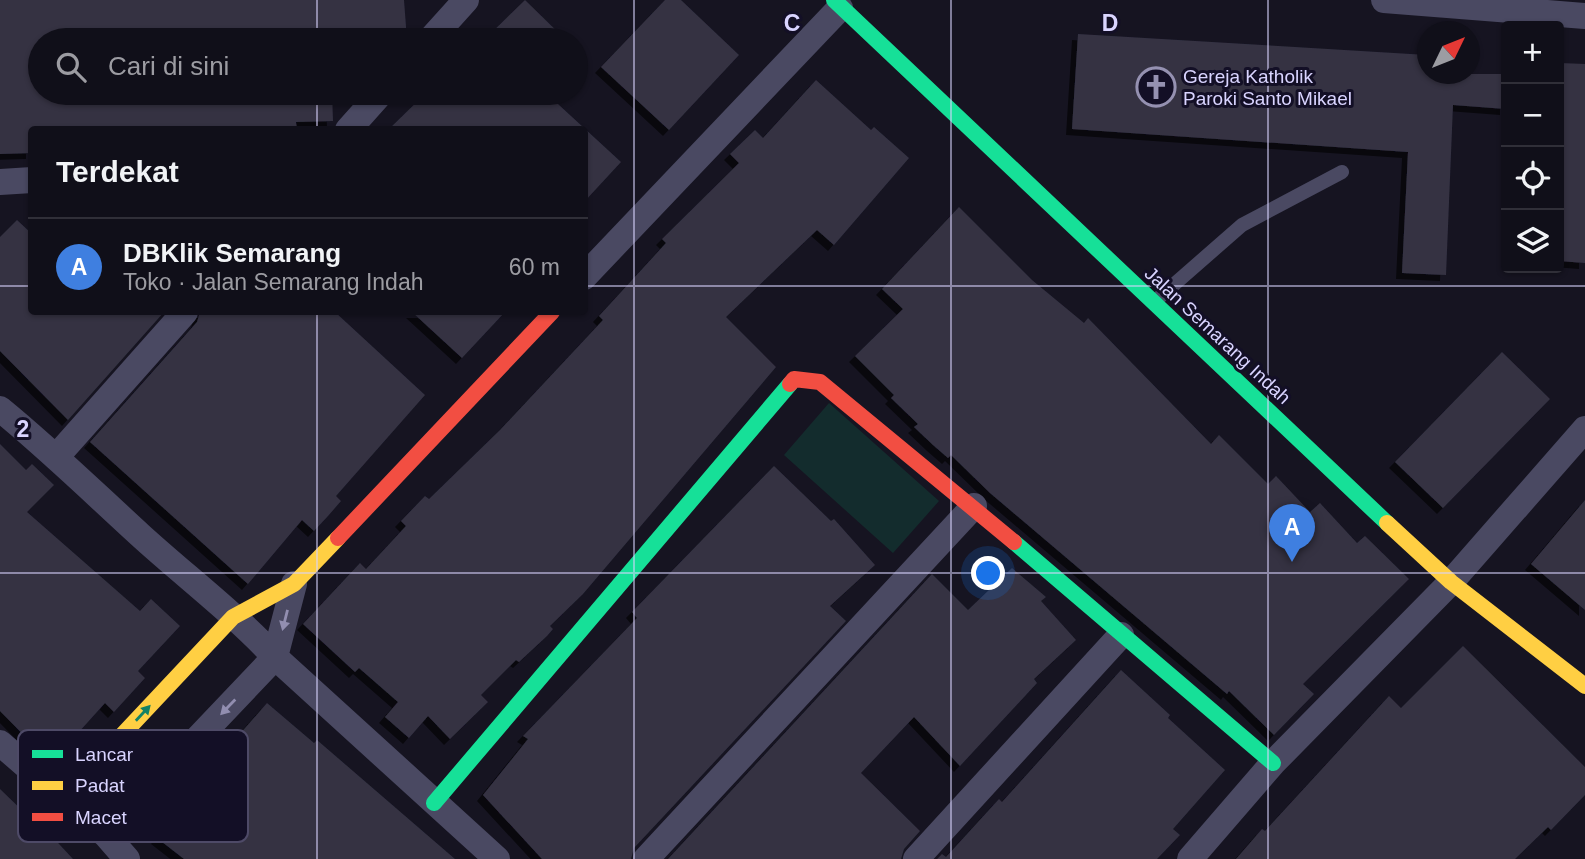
<!DOCTYPE html>
<html lang="id">
<head>
<meta charset="utf-8">
<style>
  :root { --surface:#100f19; --page:#191822; --text:#f1f3f6; --muted:#9c9ca2; --line:#302f38; --accent:#1a73e8 }
  body { margin:0; font-family:Helvetica,sans-serif; background:var(--page); color:var(--text) }
  .controls { position:absolute; right:21px; top:21px; display:grid; overflow:hidden; border-radius:7px; box-shadow:0 2px 5px #0004 }
  .controls button { width:63px; height:63px; display:grid; place-items:center; padding:0; border:0; border-bottom:2px solid var(--line); background:var(--surface); color:var(--text); font:35px sans-serif }
  .compass { position:absolute; left:1417px; top:21px; width:63px; height:63px; border-radius:50%; background:var(--surface); box-shadow:0 2px 5px #0004; rotate:47deg }
  .you { position:absolute; left:989px; top:574px; width:24px; height:24px; margin:-18px; border:5px solid #fff; border-radius:50%; background:#1a73e8; box-shadow:0 0 0 10px #1a73e833 }
  .badge { display:grid; place-items:center; width:46px; height:46px; border-radius:50%; background:var(--accent); color:#fff; font-size:23px; font-weight:700 }
  .pin { position:absolute; translate:-50% -58px; filter:drop-shadow(0 2px 4px #0008) }
  .pin::after { content:''; position:absolute; top:37px; width:24px; height:21px; background:inherit; clip-path:polygon(0 0,100% 0,50% 100%) }
  .list { margin:0; padding:0; list-style:none }
  h2 { display:flex; justify-content:space-between; align-items:center; height:91px; margin:0; padding:0 28px; font-size:30px }
  h2 small { font-size:23px; font-weight:400; color:var(--muted) }
  .list li { display:grid; grid-template-columns:46px 1fr auto; gap:21px; align-items:center; box-sizing:border-box; height:98px; padding:0 28px; border-top:2px solid var(--line) }
  .list b { display:block; font-size:26px; white-space:nowrap }
  .list p { margin:0; font-size:23px; white-space:nowrap; color:var(--muted) }
  .list em { font-size:23px; font-style:normal; color:var(--muted) }
  .icon { flex:none; width:38px; height:38px; fill:none; stroke:currentColor; stroke-width:2; stroke-linecap:round; stroke-linejoin:round }
  .map { position:relative; flex:none; width:1585px; height:859px; overflow:hidden }
  .search { position:absolute; background:var(--surface); box-shadow:0 2px 5px #0004; left:28px; top:28px; width:560px; height:77px; display:flex; align-items:center; gap:18px; box-sizing:border-box; padding:0 24px; border-radius:38px; color:var(--muted); font-size:26px }
  .panel { position:absolute; background:var(--surface); box-shadow:0 2px 5px #0004; left:28px; top:126px; width:560px; height:189px; border-radius:7px }
  .map>svg:first-child { display:block }
</style>
</head>
<body>
<div class="map">
<svg width="1585" height="859" viewBox="0 0 1585 859">
  <defs>
    <filter id="shadow"><feDropShadow dx="-6" dy="6" stdDeviation="0" flood-color="#0009"/></filter>
  </defs>
  <rect width="100%" height="100%" fill="#161421"/>
  <path fill="#132c2d" d="M 829,403 L 939,501 L 893,553 L 784,455 Z"/>
  <path fill="#343243" filter="url(#shadow)" d="M 0,0 L 404,0 L 407,40 L 163,40 L 136,39 L 136,36 L 40,40 L 40,93 L 332,93 L 333,121 L 296,122 L 297,130 L 32,130 L 32,153 L 0,154 Z
    M 525,0 L 566,40 L 484,40 Z
    M 665,0 L 681,0 L 739,55 L 669,130 L 601,67 Z
    M 1078,34 L 1427,55 L 1427,74 L 1506,74 L 1506,109 L 1453,105 L 1446,275 L 1402,273 L 1408,152 L 1072,129 Z
    M 1559,63 L 1585,64 L 1585,263 L 1559,261 Z
    M 816,80 L 871,130 L 874,127 L 909,158 L 834,245 L 817,230 L 726,317 L 776,367 L 583,594 L 550,626 L 553,629 L 547,636 L 519,662 L 516,660 L 481,695 L 488,702 L 450,739 L 428,716 L 409,738 L 385,717 L 398,702 L 359,668 L 355,672 L 303,624 L 360,563 L 366,569 L 406,526 L 401,521 L 425,496 L 429,499 L 500,430 L 603,320 L 599,316 L 666,243 L 662,239 L 739,163 L 730,154 L 755,130 L 763,138 Z
    M 426,93 L 546,93 L 621,162 L 584,202 L 584,130 L 388,130 Z
    M 959,207 L 1032,280 L 1084,323 L 1088,318 L 1211,444 L 1219,435 L 1268,484 L 1276,476 L 1310,512 L 1320,503 L 1357,543 L 1365,536 L 1409,579 L 1303,684 L 1314,694 L 1274,735 L 1229,691 L 1227,694 L 990,493 L 951,455 L 948,458 L 933,445 L 914,427 L 918,424 L 891,398 L 894,395 L 855,356 L 903,309 L 882,289 Z
    M 17,220 L 32,234 L 32,312 L 164,312 L 68,420 L 0,351 L 0,237 Z
    M 200,312 L 335,312 L 425,395 L 336,496 L 341,501 L 328,516 L 314,531 L 302,520 L 248,584 L 90,442 L 197,322 Z
    M 412,312 L 505,312 L 462,358 Z
    M 1502,352 L 1550,399 L 1443,508 L 1395,462 Z
    M 0,444 L 26,470 L 32,464 L 54,485 L 27,512 L 140,611 L 151,599 L 180,626 L 138,671 L 145,678 L 114,712 L 105,703 L 51,763 L 0,711 Z
    M 774,466 L 831,521 L 834,519 L 875,565 L 830,606 L 846,621 L 634,848 L 631,859 L 542,859 L 483,795 L 528,739 L 523,736 L 637,618 L 632,612 Z
    M 1585,500 L 1585,610 L 1531,564 Z
    M 1012,568 L 1046,597 L 1041,601 L 1076,640 L 1034,679 L 1037,683 L 960,766 L 914,717 L 861,773 L 920,831 L 904,849 L 901,859 L 668,859 L 932,574 L 968,610 Z
    M 1463,646 L 1585,767 L 1585,795 L 1551,830 L 1548,827 L 1515,859 L 1236,859 L 1262,829 L 1265,831 L 1389,696 L 1401,708 Z
    M 1121,670 L 1170,715 L 1168,718 L 1225,770 L 1173,829 L 1180,835 L 1157,859 L 937,859 L 942,854 L 946,857 L 999,799 L 1002,802 Z
    M 267,703 L 314,743 L 317,740 L 455,859 L 184,859 L 157,838 L 201,784 L 198,782 Z
    M 0,789 L 30,818 L 33,816 L 73,859 L 0,859 Z"/>
  <g fill="none" stroke-linecap="round" stroke-linejoin="round">
    <path stroke="#4a4962" stroke-width="14" d="M 1154,302 L 1242,225 L 1342,172"/>
    <path stroke="#4a4962" stroke-width="26" d="M 1384,0 L 1585,16
      M 430,40 L 466,0
      M 348,130 L 381,93
      M 0,182 L 32,180
      M 584,277 L 840,8
      M 0,409 C 49,449 93,492 140,535 C 185,576 234,613 275,657 L 497,859
      M 57,456 L 185,312
      M 0,743 L 106,835 L 127,859
      M 106,835 L 275,657 L 294,584
      M 646,859 L 974,506
      M 916,859 L 1121,635
      M 1190,859 L 1273,763 L 1451,582 L 1585,429"/>
    <path stroke="#16e098" stroke-width="16" d="M 834,0 L 1387,523
      M 1014,542 L 1273,763
      M 434,803 L 790,384"/>
    <path stroke="#ffcf43" stroke-width="16" d="M 1387,523 L 1451,582 L 1585,686
      M 63,798 L 233,617 L 294,584 L 338,538"/>
    <path stroke="#f24e42" stroke-width="16" d="M 790,384 L 794,379 L 820,382 L 1014,542
      M 338,538 L 552,312"/>
  </g>
  <defs><path id="oneway-solid" d="M-6-.8H1V-3.2L6.5 0L1 3.2V.8H-6Z" transform="scale(1.75)"/></defs>
  <g fill="#928eb0">
    <use href="#oneway-solid" transform="translate(285 620) rotate(104)"/>
    <use href="#oneway-solid" transform="translate(228 707) rotate(134)"/>
  </g>
  <use fill="#158265" href="#oneway-solid" transform="translate(143 713) rotate(-47)"/>
  <path fill="none" stroke="#d9d4ff" stroke-width="2" stroke-opacity="0.55" d="M 317,0 L 317,40M 634,0 L 634,859M 951,0 L 951,859M 1268,0 L 1268,859M 317,93 L 317,130M 0,286 L 32,286M 584,286 L 1585,286M 317,312 L 317,859M 0,573 L 1585,573"/>
  <defs>
    <g id="church-ring" transform="scale(2.0125)"><circle r="9.5" fill="#130f26" stroke="#9591b1" stroke-width="1.5"/><path d="M-1.2-6h2.4v3.5h3.3v2.4h-3.3V6h-2.4V-.1h-3.3v-2.4h3.3Z" fill="#9591b1"/></g>
  </defs>
  <g fill-rule="evenodd">
    <use href="#church-ring" x="1156" y="87"/>
  </g>
  <g text-anchor="middle" stroke-width="6" stroke-linejoin="round" paint-order="stroke">
    <g font-size="19" fill="#d9d4ff" stroke="#130f26" text-anchor="start">
      <text x="1183" y="83">Gereja Katholik<tspan x="1183" dy="22">Paroki Santo Mikael</tspan></text>
    </g>
    <g font-size="19" fill="#d9d4ff" stroke="#130f26">
      <text transform="translate(1218 335) rotate(43)" y="7">Jalan Semarang Indah</text>
    </g>
  </g>
  <rect x="18" y="730" width="230" height="112" rx="10" fill="#130f26" stroke="#4e4a67" stroke-width="2"/>
  <rect x="32" y="750" width="31" height="8" fill="#16e098"/>
  <rect x="32" y="781" width="31" height="9" fill="#ffcf43"/>
  <rect x="32" y="813" width="31" height="8" fill="#f24e42"/>
  <g font-size="19" fill="#d9d4ff">
    <text x="75" y="761">Lancar</text>
    <text x="75" y="792">Padat</text>
    <text x="75" y="824">Macet</text>
  </g>
  <g font-size="23" text-anchor="middle" font-weight="bold" fill="#d9d4ff" stroke="#130f26" stroke-width="6" stroke-linejoin="round" paint-order="stroke">
    <text x="792" y="31">C</text>
    <text x="1110" y="31">D</text>
    <text x="23" y="437">2</text>
  </g>
</svg>
<div class="controls">
<button>+</button>
<button>−</button>
<button><svg class="icon" aria-label="locate" viewBox="0 0 24 24"><circle cx="12" cy="12" r="6"/><path d="M12 2v4M12 18v4M2 12h4M18 12h4"/></svg></button>
<button><svg class="icon" aria-label="layers" viewBox="0 0 24 24"><path d="M12 4l9 5-9 5-9-5zM3 14l9 5 9-5"/></svg></button>
</div>
<svg class="compass" viewBox="-18 -18 36 36"><path d="M0-13l5 13h-10z" fill="#e53935"/><path d="M0 13l5-13h-10z" fill="#9c9ca2"/></svg>
<div class="you"></div>
<div class="pin badge" style="left:1292px;top:562px;background:#3f7fe0">A</div>
<div class="search"><svg class="icon" aria-label="search" viewBox="0 0 24 24"><circle cx="10" cy="10" r="6"/><path d="M15 15l6 6"/></svg>Cari di sini</div>
<section class="panel">
<h2>Terdekat<small></small></h2>
<ul class="list">
<li><span class="badge" style="background:#3f7fe0">A</span><div><b>DBKlik Semarang</b><p>Toko · Jalan Semarang Indah</p></div><em>60 m</em></li>
</ul>
</section>
</div>
</body>
</html>
